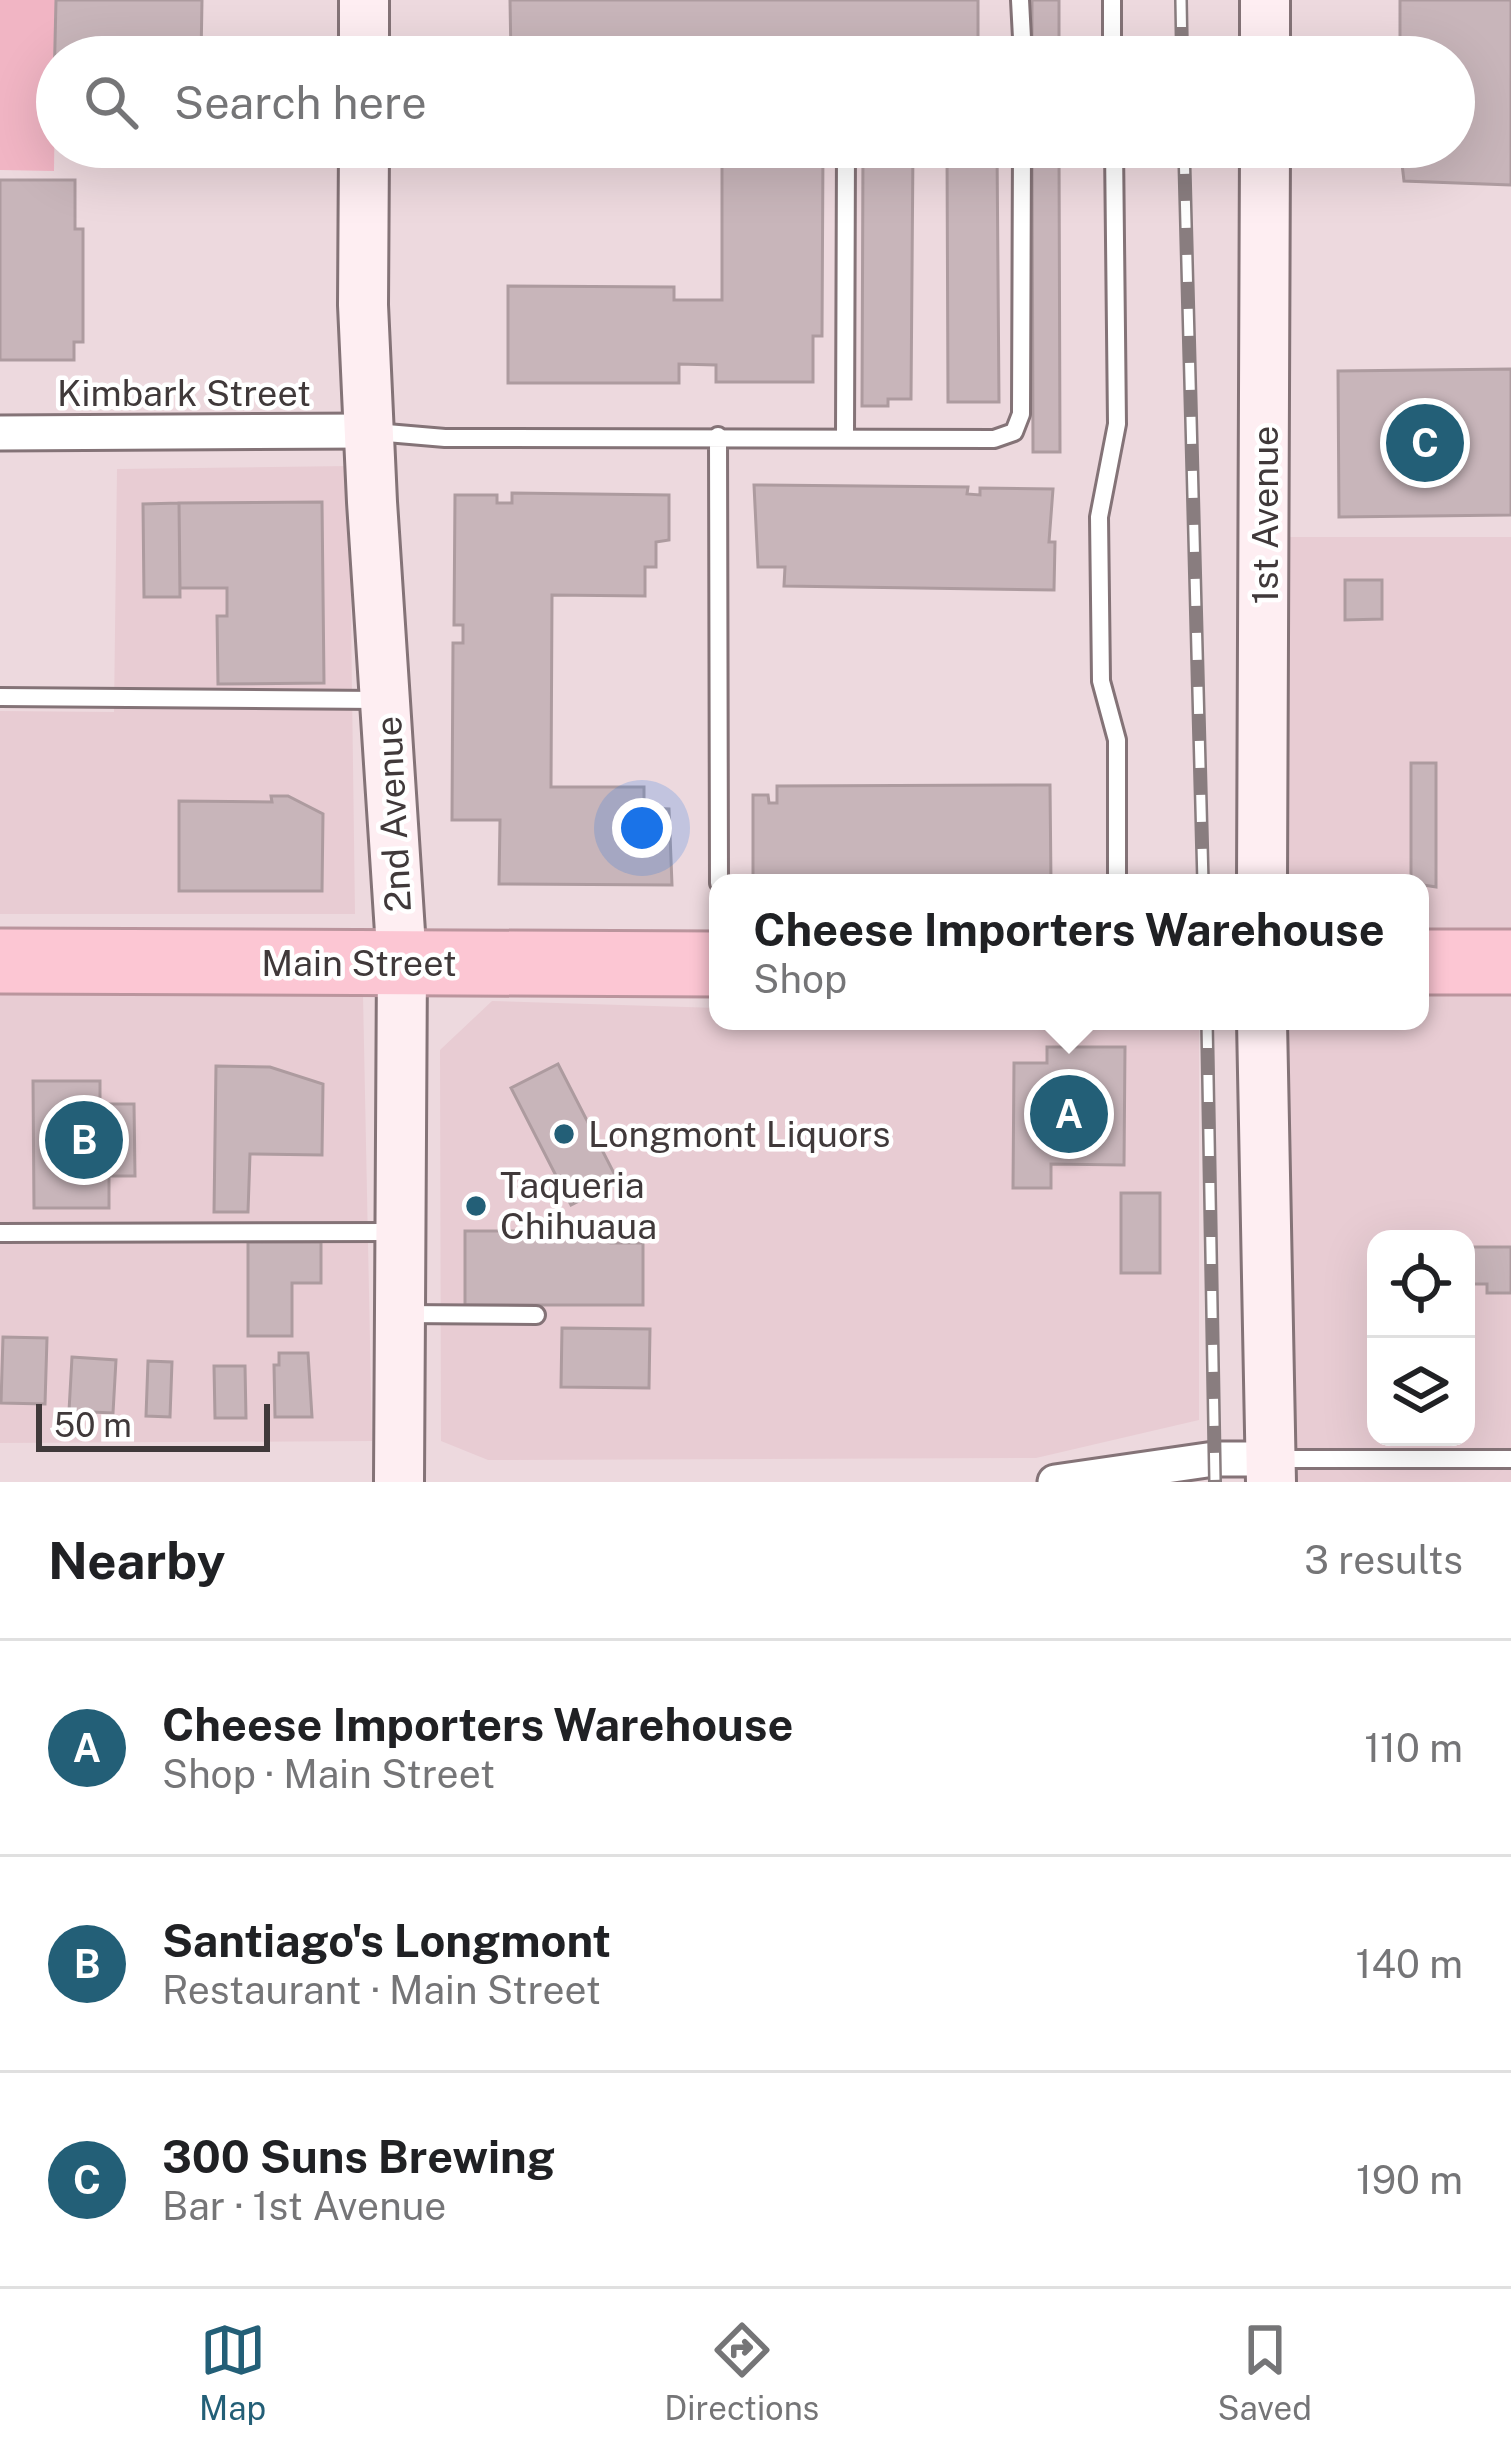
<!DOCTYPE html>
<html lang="en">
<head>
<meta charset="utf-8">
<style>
  :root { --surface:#fff; --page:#f2f2f2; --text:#202124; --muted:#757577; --line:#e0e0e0; --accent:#235f77 }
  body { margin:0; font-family:"Public Sans",sans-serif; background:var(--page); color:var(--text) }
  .controls { position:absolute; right:36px; bottom:36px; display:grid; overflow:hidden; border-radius:24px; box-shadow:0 12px 48px #0002 }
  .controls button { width:108px; height:108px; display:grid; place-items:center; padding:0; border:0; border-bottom:3px solid var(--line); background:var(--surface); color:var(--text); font:60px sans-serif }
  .scale { position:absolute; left:36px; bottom:30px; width:234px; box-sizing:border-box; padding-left:12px; border:6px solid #40393a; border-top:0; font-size:33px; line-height:42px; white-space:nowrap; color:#40393a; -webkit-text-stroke:9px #fff; paint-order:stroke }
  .you { position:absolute; left:642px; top:828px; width:42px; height:42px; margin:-30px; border:9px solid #fff; border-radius:50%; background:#1a73e8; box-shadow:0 0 0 18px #1a73e833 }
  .badge { display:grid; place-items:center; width:78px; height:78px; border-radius:50%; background:var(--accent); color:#fff; font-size:39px; font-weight:700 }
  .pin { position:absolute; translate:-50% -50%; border:6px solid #fff; box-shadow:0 3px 12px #0006 }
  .popup { position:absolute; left:709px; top:874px; width:720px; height:156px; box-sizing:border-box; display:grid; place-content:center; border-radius:24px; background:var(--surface); filter:drop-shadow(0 3px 9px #0005); font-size:39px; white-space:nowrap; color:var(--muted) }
  .popup b { font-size:45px; color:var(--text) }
  .popup::after { content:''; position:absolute; left:50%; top:100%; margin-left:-24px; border:24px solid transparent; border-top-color:var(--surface) }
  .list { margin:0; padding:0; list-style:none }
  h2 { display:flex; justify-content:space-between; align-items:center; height:156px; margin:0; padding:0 48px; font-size:51px }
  h2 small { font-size:39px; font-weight:400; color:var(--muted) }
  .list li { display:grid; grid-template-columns:78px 1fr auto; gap:36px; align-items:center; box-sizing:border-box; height:216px; padding:0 48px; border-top:3px solid var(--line) }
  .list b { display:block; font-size:45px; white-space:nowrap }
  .list p { margin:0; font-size:39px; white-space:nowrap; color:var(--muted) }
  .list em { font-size:39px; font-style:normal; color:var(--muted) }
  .icon { flex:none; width:66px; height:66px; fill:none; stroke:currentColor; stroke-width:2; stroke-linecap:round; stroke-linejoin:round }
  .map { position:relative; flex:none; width:1511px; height:1482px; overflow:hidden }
  .search { position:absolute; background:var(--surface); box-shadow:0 12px 48px #0002; left:36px; right:36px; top:36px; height:132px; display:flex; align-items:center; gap:30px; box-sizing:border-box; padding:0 42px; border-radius:66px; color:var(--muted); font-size:45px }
  .sheet { height:804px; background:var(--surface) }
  nav { display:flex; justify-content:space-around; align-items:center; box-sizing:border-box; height:168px; border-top:3px solid var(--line); background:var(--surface); font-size:33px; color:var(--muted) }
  nav a { display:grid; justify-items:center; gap:6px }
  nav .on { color:var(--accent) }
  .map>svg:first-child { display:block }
</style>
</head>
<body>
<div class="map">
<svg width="1511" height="1482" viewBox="0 0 1511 1482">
  <rect width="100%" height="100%" fill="#edd9de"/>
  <path fill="#e8ccd3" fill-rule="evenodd" d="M 349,466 L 355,914 L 0,914 L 0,711 L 114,712 L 117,469 Z
    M 1238,537 L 1511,537 L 1511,1482 L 1248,1482 L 1243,1021 L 1420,1021 L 1420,883 L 1241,883 ZM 1376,1239 L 1466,1239 L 1466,1437 L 1376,1437 Z
    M 0,995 L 363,995 L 372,1441 L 0,1443 Z
    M 492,1001 L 718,1008 L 718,1021 L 1199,1021 L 1199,1420 L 1036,1458 L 488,1460 L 441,1441 L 440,1050 Z"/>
  <path fill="#f1b5c4" d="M 0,0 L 56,0 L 54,171 L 0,170 Z"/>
  <path fill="#c8b5ba" stroke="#ad9b9f" stroke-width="3" d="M 56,0 L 202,0 L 201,57 L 57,57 L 54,87 Z
    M 510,0 L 978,0 L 978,57 L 731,57 L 731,44 L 681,44 L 681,57 L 511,57 Z
    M 1032,0 L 1059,0 L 1059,57 L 1032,57 Z
    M 1400,0 L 1511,0 L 1511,185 L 1404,181 L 1400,147 L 1454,147 L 1454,57 L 1400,57 Z
    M 722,147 L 823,147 L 822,336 L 813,336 L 813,382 L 716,382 L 716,365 L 679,364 L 679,383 L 508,383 L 508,286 L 674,287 L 674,300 L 722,300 Z
    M 863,147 L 913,147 L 911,399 L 888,399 L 888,406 L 862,406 Z
    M 947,147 L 997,147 L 999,402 L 948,402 Z
    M 1032,147 L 1059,147 L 1060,452 L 1033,452 Z
    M 0,180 L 75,180 L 75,229 L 83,229 L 83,342 L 74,342 L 74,360 L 0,360 Z
    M 1511,369 L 1511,515 L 1339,517 L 1338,371 Z
    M 754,485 L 968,487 L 967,494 L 980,495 L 980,488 L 1053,489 L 1049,542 L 1055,542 L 1054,590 L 784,586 L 785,567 L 758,567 Z
    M 512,493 L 669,495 L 669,540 L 656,542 L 656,567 L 645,567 L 645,596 L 552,595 L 551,787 L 644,787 L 644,808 L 669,809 L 672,885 L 499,884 L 500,820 L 452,820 L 453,643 L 463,643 L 463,625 L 454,625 L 455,495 L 497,495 L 497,503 L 512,503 Z
    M 322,502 L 324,683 L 218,684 L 217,616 L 227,616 L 227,588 L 180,588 L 179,503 Z
    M 179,503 L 180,597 L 144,597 L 143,504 Z
    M 1345,580 L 1382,580 L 1382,619 L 1345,620 Z
    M 1411,763 L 1436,763 L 1436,887 L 1411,883 Z
    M 1050,785 L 1051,883 L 753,883 L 753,795 L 768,795 L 769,803 L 777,803 L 777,786 Z
    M 271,796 L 288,796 L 323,814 L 322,891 L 179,891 L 179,801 L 272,802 Z
    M 1047,1047 L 1125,1047 L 1124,1165 L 1051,1164 L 1051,1188 L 1013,1188 L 1014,1063 L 1047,1063 Z
    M 558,1064 L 618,1181 L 571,1205 L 511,1088 Z
    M 216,1066 L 270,1067 L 323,1084 L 322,1155 L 250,1154 L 248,1212 L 214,1212 Z
    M 33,1081 L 100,1081 L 100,1104 L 134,1104 L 135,1176 L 109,1176 L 109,1208 L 34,1208 Z
    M 1121,1193 L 1160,1193 L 1160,1273 L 1121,1273 Z
    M 465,1231 L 611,1231 L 611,1243 L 643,1243 L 643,1305 L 465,1305 Z
    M 248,1242 L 321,1242 L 321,1283 L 292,1283 L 292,1336 L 248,1336 Z
    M 1466,1247 L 1511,1247 L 1511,1293 L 1487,1293 L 1487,1284 L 1466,1284 Z
    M 562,1328 L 650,1329 L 649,1388 L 561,1387 Z
    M 3,1337 L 47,1338 L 45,1404 L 1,1403 Z
    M 279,1353 L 308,1353 L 312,1417 L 275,1417 L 274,1365 L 279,1365 Z
    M 72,1357 L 116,1360 L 113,1413 L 69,1411 Z
    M 148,1361 L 172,1362 L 170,1417 L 146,1416 Z
    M 214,1366 L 245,1366 L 246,1418 L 215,1418 Z"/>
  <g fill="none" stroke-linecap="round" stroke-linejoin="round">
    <g stroke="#847377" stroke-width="22">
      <path id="lane" d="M 1020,0 L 1023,57
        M 1112,0 L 1112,57
        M 1114,147 L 1117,424 L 1099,517 L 1101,681 L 1117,740 L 1117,883
        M 375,432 L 445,438 L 994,439 L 1014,432 L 1021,414 L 1022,147
        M 718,436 L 719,883
        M 845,438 L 846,147
        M 0,697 L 379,700
        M 0,1233 L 395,1232
        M 401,1314 L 536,1315
        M 1272,1459 L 1511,1459"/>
    </g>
    <g stroke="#847377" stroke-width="39">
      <path id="street" d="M 0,433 L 369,431
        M 1055,1482 L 1214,1459 L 1271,1459"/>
    </g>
    <g stroke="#847377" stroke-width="54">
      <path id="secondary" d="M 1265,0 L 1265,57
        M 364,57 L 364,0
        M 364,147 L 363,305 L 372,502 L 402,963 L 399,1482
        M 1262,883 L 1265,147
        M 1262,1021 L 1271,1482"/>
    </g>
    <g stroke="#ba959d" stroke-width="69">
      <path id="highway" d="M 0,961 L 718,964
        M 1420,962 L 1511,962"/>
    </g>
    <use href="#lane" stroke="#fff" stroke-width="16"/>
    <use href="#street" stroke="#fff" stroke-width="33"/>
    <use href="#secondary" stroke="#feeef2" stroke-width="48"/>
    <use href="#highway" stroke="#fcc6d3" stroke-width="63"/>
    <g stroke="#897d7f" stroke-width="14">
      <path id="rail" d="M 1181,0 L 1182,57
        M 1184,147 L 1203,883
        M 1207,1021 L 1215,1482"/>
    </g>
    <use href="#rail" stroke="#fff" stroke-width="9" stroke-dasharray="27" stroke-linecap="butt"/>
  </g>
  <g fill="#235f77" stroke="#fff" stroke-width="4.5">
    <circle cx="564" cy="1134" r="12"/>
    <circle cx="476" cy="1206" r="12"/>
  </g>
  <g text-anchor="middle" stroke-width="9" stroke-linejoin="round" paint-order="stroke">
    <g font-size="36" fill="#40393a" stroke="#fff">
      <text x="184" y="406">Kimbark Street</text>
      <text transform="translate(1265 515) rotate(-90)" y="13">1st Avenue</text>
      <text transform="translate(393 814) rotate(-93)" y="13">2nd Avenue</text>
      <text x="359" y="976">Main Street</text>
    </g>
    <g font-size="36" fill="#40393a" stroke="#fff" text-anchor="start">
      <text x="588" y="1147">Longmont Liquors</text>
      <text x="500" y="1198">Taqueria<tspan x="500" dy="41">Chihuaua</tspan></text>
    </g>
  </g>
</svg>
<div class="controls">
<button><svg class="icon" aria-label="locate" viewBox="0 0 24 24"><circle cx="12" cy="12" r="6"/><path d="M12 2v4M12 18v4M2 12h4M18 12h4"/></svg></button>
<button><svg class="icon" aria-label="layers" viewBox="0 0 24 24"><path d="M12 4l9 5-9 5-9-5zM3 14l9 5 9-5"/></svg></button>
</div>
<div class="scale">50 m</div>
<div class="you"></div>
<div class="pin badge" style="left:1069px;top:1114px">A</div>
<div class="popup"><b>Cheese Importers Warehouse</b>Shop</div>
<div class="pin badge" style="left:84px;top:1140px">B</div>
<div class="pin badge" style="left:1425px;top:443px">C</div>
<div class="search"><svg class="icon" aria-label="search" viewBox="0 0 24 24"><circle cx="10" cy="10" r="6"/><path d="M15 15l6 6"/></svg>Search here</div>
</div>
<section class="sheet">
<h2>Nearby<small>3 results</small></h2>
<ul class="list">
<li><span class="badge">A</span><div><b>Cheese Importers Warehouse</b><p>Shop · Main Street</p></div><em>110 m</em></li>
<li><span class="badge">B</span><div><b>Santiago's Longmont</b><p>Restaurant · Main Street</p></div><em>140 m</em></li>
<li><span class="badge">C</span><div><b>300 Suns Brewing</b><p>Bar · 1st Avenue</p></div><em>190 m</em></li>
</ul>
</section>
<nav>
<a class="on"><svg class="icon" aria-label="map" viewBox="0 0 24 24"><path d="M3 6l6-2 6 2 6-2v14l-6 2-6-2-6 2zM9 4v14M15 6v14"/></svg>Map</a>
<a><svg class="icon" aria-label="directions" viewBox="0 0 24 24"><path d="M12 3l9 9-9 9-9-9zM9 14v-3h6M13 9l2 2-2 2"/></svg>Directions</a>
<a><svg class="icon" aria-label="saved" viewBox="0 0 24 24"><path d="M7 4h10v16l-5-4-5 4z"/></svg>Saved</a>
</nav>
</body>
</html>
